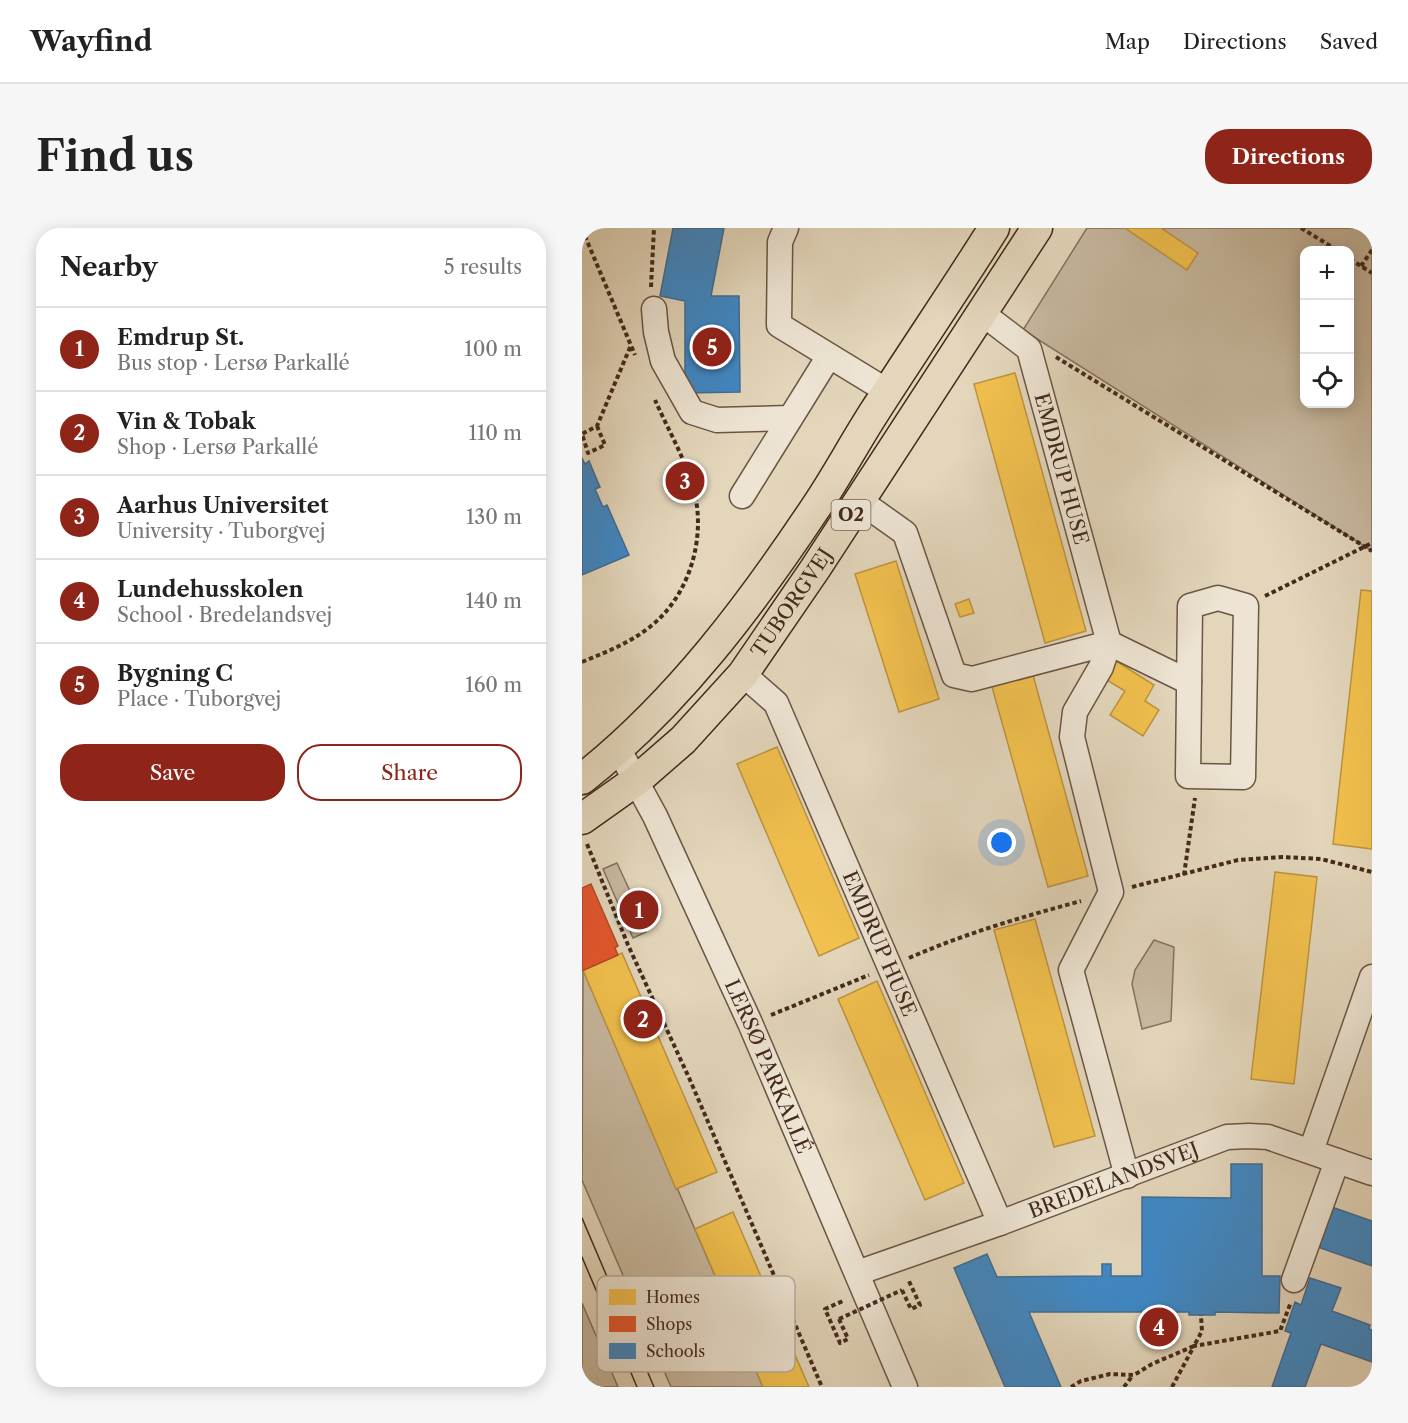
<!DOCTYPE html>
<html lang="en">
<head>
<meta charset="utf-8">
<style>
  :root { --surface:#fff; --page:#f6f6f6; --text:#222; --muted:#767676; --line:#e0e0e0; --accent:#8f2418 }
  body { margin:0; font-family:"Libre Caslon Text",serif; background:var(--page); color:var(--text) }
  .controls { position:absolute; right:18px; top:18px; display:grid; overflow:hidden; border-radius:12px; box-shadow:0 3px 15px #0003 }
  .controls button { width:54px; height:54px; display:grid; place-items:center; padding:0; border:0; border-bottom:2px solid var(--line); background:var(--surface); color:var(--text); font:30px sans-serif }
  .you { position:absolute; left:420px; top:615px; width:21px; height:21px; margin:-15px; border:4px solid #fff; border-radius:50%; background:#1a73e8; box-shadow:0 0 0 9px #1a73e833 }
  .badge { display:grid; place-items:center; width:39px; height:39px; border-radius:50%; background:var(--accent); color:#fff; font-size:20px; font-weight:700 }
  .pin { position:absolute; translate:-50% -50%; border:3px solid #fff; box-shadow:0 2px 6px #0006 }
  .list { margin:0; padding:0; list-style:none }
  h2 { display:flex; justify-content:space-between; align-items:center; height:78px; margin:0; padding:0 24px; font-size:26px }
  h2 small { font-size:20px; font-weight:400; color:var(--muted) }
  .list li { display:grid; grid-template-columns:39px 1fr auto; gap:18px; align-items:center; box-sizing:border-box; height:84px; padding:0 24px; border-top:2px solid var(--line) }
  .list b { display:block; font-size:22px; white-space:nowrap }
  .list p { margin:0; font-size:20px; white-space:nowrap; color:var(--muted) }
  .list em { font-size:20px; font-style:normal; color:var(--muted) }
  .actions { display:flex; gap:12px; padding:18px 24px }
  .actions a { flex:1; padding:14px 0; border:2px solid var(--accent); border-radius:24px; text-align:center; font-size:21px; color:var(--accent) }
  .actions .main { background:var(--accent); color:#fff }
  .icon { flex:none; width:33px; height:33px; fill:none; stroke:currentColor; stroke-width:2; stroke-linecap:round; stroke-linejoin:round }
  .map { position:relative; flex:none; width:790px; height:1159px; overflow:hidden; border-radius:24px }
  header { display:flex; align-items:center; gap:36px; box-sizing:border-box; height:84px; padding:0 30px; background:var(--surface); border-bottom:2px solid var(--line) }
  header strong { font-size:28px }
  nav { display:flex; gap:33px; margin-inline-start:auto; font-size:21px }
  .intro { display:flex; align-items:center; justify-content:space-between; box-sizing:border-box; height:144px; padding:0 36px }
  h1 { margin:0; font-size:42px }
  .button { padding:15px 27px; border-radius:24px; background:var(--accent); color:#fff; font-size:21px; font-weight:700 }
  main { display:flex; gap:36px; padding:0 36px }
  aside { flex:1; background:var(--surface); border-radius:24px; box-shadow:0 3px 15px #0003 }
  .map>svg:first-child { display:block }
</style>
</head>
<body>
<header>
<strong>Wayfind</strong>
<nav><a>Map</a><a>Directions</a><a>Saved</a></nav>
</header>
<div class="intro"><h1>Find us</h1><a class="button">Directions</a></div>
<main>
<aside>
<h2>Nearby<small>5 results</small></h2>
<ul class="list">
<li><span class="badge">1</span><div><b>Emdrup St.</b><p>Bus stop · Lersø Parkallé</p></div><em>100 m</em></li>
<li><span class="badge">2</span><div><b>Vin &amp; Tobak</b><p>Shop · Lersø Parkallé</p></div><em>110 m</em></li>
<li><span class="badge">3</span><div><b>Aarhus Universitet</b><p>University · Tuborgvej</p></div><em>130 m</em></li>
<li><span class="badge">4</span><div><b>Lundehusskolen</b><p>School · Bredelandsvej</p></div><em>140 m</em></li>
<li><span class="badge">5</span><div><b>Bygning C</b><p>Place · Tuborgvej</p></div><em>160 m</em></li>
</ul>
<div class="actions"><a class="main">Save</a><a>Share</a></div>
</aside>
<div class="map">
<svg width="790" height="1159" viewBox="0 0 790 1159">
  <rect width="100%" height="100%" fill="#e3d6bb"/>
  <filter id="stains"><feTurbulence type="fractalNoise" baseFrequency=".00333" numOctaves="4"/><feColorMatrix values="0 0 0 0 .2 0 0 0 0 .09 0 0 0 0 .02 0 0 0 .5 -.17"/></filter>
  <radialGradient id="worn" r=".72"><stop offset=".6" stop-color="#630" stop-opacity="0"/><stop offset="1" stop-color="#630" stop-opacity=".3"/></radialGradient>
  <path fill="#c8b9a0" stroke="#86725e" stroke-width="1.5" fill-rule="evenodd" d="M 505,0 L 790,0 L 790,323 L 441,102 ZM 722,22 L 768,22 L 768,176 L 722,176 Z
    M 35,635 L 53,674 L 48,677 L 54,693 L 60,691 L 65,701 L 64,704 L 51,710 L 21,641 Z
    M 572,712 L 592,719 L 589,793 L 560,801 L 550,756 L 553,742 Z
    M 1,742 L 181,1159 L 89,1159 L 0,952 Z
    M 0,1075 L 36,1159 L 0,1159 Z"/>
  <path fill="#f2c14e" stroke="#be943f" stroke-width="1.5" d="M 543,0 L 579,0 L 616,25 L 605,42 Z
    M 433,145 L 504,403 L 463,415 L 392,156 Z
    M 314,333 L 357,471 L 317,484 L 273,346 Z
    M 779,362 L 790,363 L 790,621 L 751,616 Z
    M 387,371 L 392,385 L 378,389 L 373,376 Z
    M 534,433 L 572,457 L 563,473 L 577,482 L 561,508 L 528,487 L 543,463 L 523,451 Z
    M 451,447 L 506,648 L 466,659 L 410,459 Z
    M 195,519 L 277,710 L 237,728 L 155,536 Z
    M 693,644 L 735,649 L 712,856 L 669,851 Z
    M 453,691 L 513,908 L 472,919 L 412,702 Z
    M 40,725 L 135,944 L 94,961 L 1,742 Z
    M 295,753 L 382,955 L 343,972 L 256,771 Z
    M 151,984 L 227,1159 L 181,1159 L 113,1001 Z"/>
  <path fill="#e4572e" stroke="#b44a29" stroke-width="1.5" d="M 9,656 L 36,718 L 33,720 L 36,727 L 0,743 L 0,660 Z"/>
  <path fill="#3f88c5" stroke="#406c93" stroke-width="1.5" d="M 91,0 L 142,0 L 129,68 L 157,68 L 158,164 L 103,165 L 103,73 L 78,68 Z
    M 0,230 L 3,236 L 7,233 L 18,259 L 13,261 L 21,279 L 25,277 L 47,327 L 0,347 Z
    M 649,936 L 680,936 L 680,1048 L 698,1048 L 697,1085 L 633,1084 L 633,1087 L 607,1087 L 607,1084 L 447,1084 L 479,1159 L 423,1159 L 372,1040 L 405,1026 L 415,1049 L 520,1048 L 520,1036 L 529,1036 L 529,1048 L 560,1048 L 560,969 L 649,970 Z
    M 747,978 L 790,993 L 790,1038 L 733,1018 Z
    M 728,1050 L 759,1060 L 750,1083 L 788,1097 L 787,1101 L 790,1102 L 790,1134 L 739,1116 L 723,1159 L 690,1159 L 709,1105 L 703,1103 L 713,1074 L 719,1077 Z"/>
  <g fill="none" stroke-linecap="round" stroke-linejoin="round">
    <g stroke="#6c5544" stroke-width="27">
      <g id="minor">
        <path d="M 204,0 L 198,14 L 197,97 L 305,163"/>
        <path d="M 72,81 L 74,104 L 81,133 L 110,184 L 135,192 L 208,190"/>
        <path id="s1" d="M 401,86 L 447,121 L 527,415 L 519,439 L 493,484 L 490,509 L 529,664 L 489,742 L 545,948"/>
        <path d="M 160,268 L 247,128"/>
        <path d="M 278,273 L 323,305 L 372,447 L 390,451 L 527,415"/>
        <path d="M 636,370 L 664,378 L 661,549 L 606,548 L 608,378 Z"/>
        <path d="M 527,415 L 607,454"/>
        <path id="s2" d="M 161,446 L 194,475 L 418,995"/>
        <path id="s3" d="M 37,522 L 73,588 L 168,795 L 323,1159"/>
        <path d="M 729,923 L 790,749"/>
        <path id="s4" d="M 275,1045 L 418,995 L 645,909 L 667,908 L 686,909 L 790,945"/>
        <path d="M 712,1052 L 755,933"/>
      </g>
    </g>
    <g stroke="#442a1d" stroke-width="33">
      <g id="major">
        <path d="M 0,551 C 95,476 169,377 236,276 C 256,246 273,214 293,183 C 332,122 373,62 412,0"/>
        <path id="s5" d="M 0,591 L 55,552 L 101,512 L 161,446 L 233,341 L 455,0"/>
      </g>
    </g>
    <path stroke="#442a1d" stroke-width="4" stroke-dasharray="4.5 3" stroke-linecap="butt" d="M 719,0 L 755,22
      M 0,1 L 53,127
      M 768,31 L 790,45
      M 779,38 L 790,22
      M 69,59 L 72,0
      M 474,129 L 790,323
      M 15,198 L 23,217 L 6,225 L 0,206 L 15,198 L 49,117
      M 683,368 L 790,315
      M 0,434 C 24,424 48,415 69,398 C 109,366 126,305 110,256 C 101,227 85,199 73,172
      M 5,616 L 46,717 L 108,852 L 240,1159
      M 602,647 L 613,570
      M 550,659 L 656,632 L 701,629 L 739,631 L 790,644
      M 327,730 C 384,705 440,689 499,673
      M 189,787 L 287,747
      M 320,1062 L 329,1081 L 338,1077 L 326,1051
      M 257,1091 L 266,1111 L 258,1115 L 243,1081 L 263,1072
      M 489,1159 L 499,1153 L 528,1146 L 552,1147 L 570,1136 L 612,1118 L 620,1103 L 619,1087
      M 542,1159 L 551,1147
      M 590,1159 L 612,1118 L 698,1103 L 709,1074"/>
    <use href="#minor" stroke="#ede4d3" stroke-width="24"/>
    <use href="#major" stroke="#e3d6bb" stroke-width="30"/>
    <path stroke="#442a1d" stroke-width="1.5" d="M 0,990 L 72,1159
      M 0,1029 L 55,1159"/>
    <path stroke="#442a1d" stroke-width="4" stroke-dasharray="4.5 3" stroke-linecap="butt" d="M 257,1091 L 320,1062"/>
  </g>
  <g text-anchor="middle" stroke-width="6" stroke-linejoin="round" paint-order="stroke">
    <rect fill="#ede4d3" stroke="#776254" stroke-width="1.5" x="249.5" y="272" width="39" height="30" rx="4.5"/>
    <g font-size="18" font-weight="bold" fill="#442a1d">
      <text x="269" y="293">O2</text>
    </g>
    <g font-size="20" fill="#442a1d" stroke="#ede4d3">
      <text dy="7" stroke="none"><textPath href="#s1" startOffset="182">EMDRUP HUSE</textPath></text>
      <text dy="7" stroke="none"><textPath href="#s5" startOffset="304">TUBORGVEJ</textPath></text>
      <text dy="7" stroke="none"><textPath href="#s2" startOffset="306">EMDRUP HUSE</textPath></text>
      <text dy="7" stroke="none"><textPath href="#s3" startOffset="350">LERSØ PARKALLÉ</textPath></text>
      <text dy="7" stroke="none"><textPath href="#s4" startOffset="273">BREDELANDSVEJ</textPath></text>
    </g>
  </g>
  <rect x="15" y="1048" width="198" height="96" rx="9" fill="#ede4d3" stroke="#baac9c" stroke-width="1.5"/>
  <rect x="27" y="1061" width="27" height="16" fill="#f2c14e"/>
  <rect x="27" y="1088" width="27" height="16" fill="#e4572e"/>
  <rect x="27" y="1115" width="27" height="16" fill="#3f88c5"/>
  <g font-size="16" fill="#442a1d">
    <text x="64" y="1075">Homes</text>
    <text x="64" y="1102">Shops</text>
    <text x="64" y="1129">Schools</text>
  </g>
  <rect width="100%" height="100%" filter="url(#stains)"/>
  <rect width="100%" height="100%" fill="url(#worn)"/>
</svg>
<div class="controls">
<button>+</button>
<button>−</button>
<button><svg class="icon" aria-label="locate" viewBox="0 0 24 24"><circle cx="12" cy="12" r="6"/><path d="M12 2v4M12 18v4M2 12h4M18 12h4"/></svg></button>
</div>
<div class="you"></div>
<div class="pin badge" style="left:57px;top:682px">1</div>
<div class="pin badge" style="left:61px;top:791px">2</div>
<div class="pin badge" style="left:103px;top:253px">3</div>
<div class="pin badge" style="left:577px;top:1099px">4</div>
<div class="pin badge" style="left:130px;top:119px">5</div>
</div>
</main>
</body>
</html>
